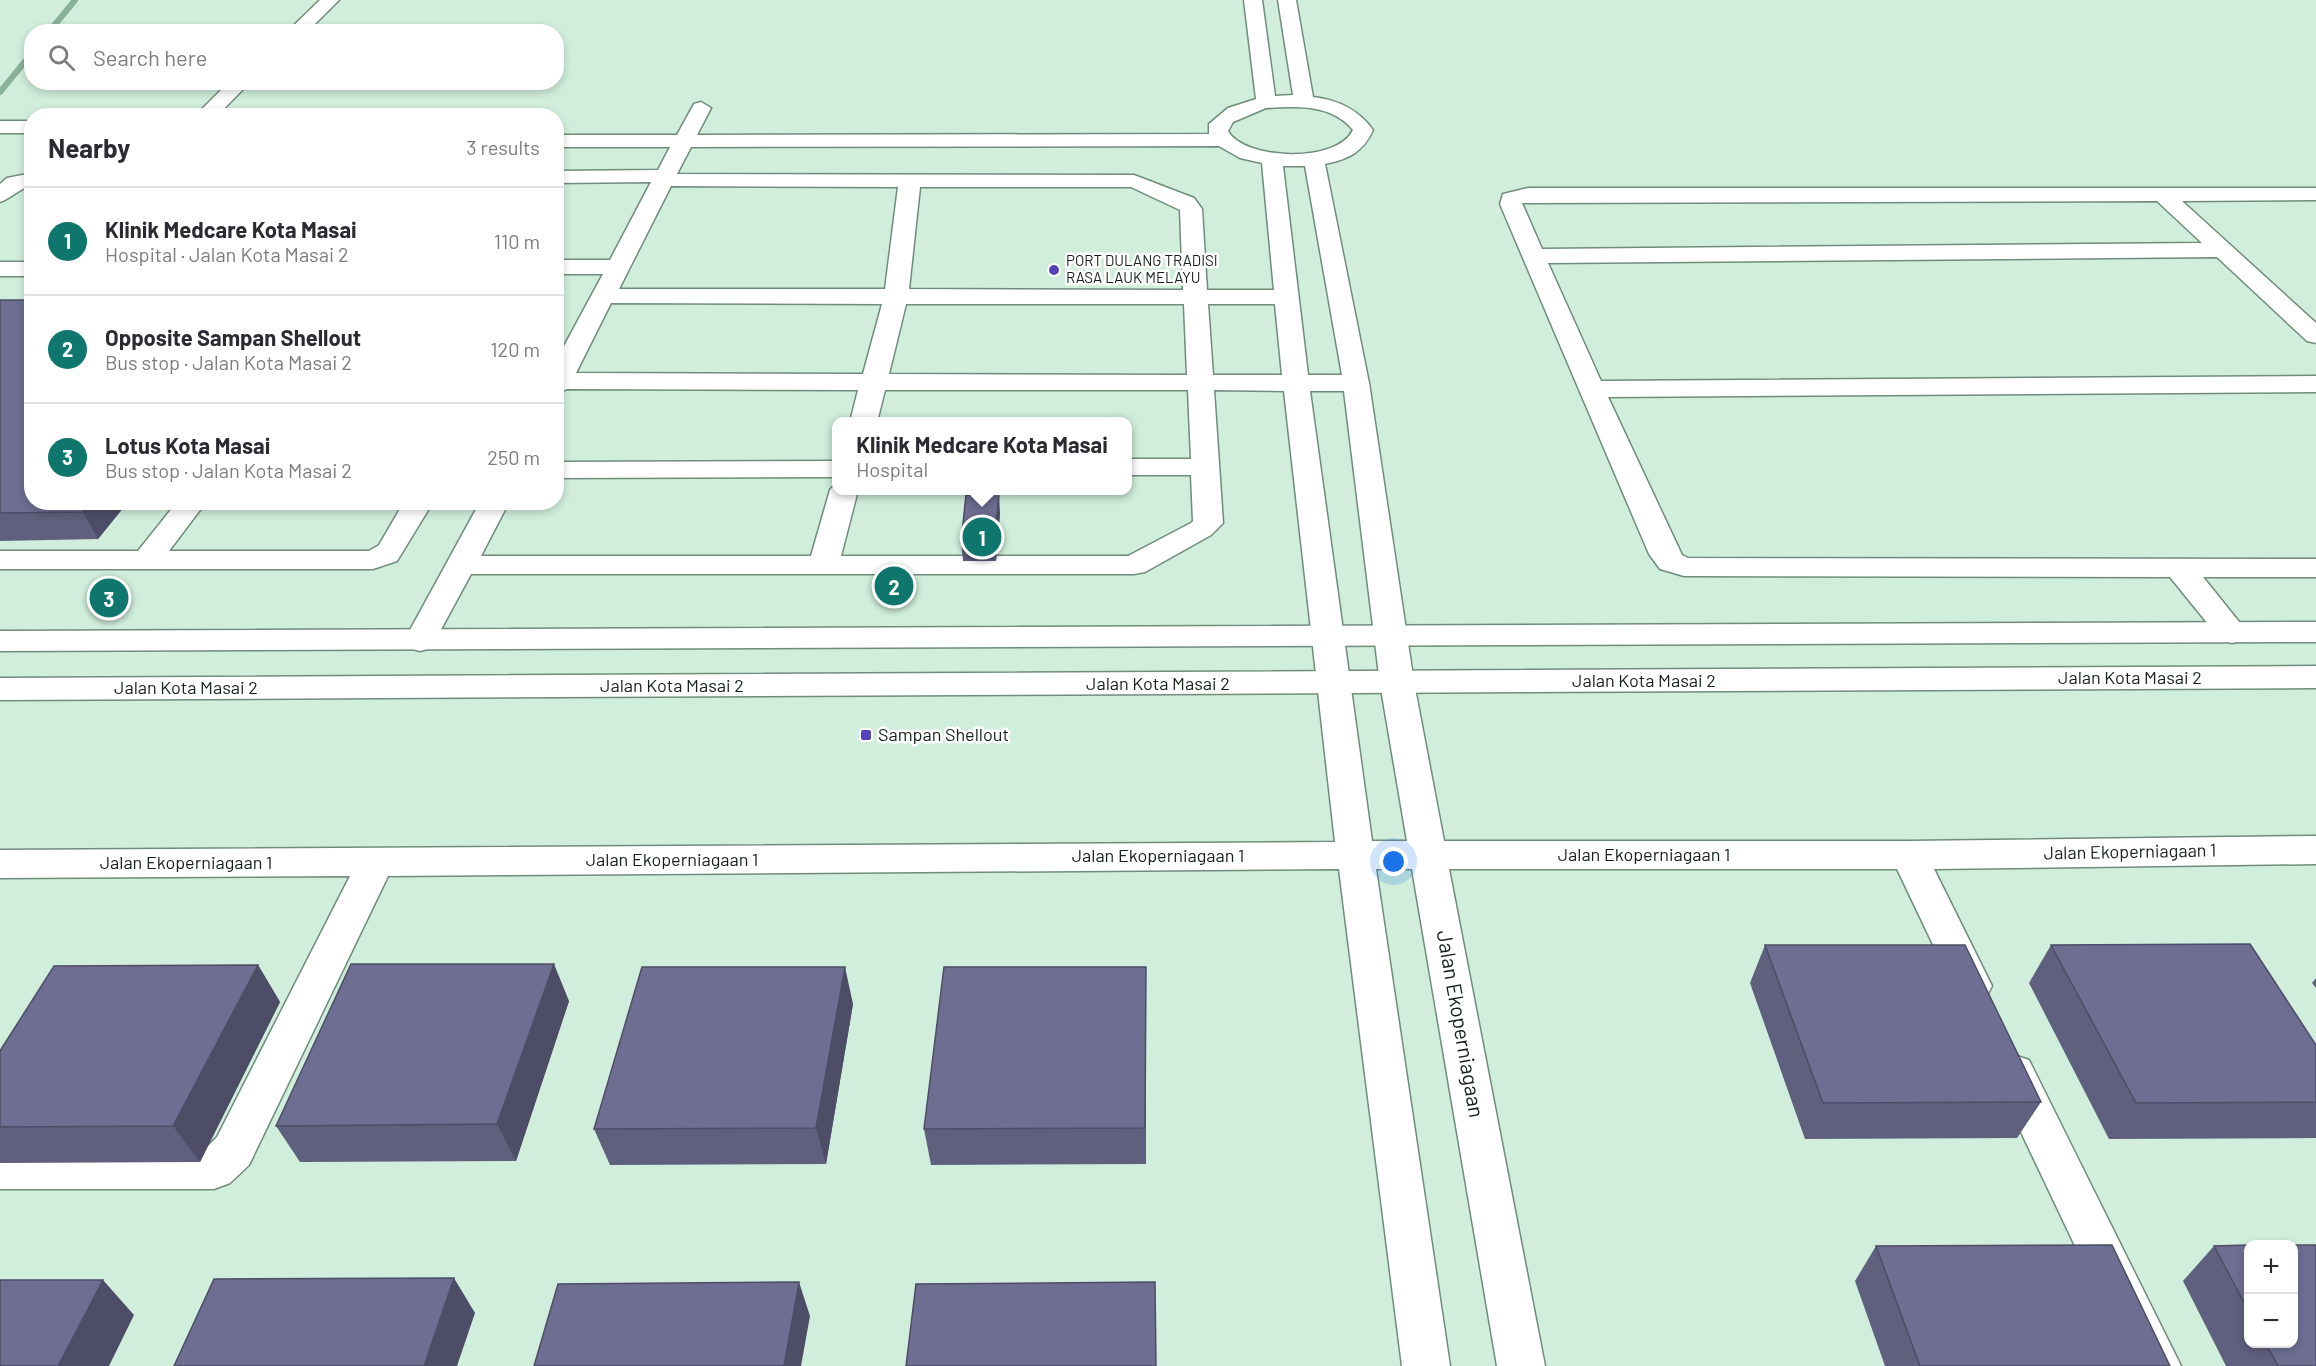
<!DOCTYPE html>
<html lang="en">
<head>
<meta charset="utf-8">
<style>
  :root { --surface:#fff; --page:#f2f2f3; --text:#2b2b33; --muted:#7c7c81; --line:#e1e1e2; --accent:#0f766e }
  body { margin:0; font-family:Barlow,sans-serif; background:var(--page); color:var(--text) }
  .controls { position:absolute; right:18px; bottom:18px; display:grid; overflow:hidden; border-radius:12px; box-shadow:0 3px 9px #0003 }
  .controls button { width:54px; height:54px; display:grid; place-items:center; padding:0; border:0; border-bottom:2px solid var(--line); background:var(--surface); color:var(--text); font:30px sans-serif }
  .you { position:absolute; left:1394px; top:862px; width:21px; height:21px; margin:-15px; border:4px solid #fff; border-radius:50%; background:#1a73e8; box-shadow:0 0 0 9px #1a73e833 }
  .badge { display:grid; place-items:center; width:39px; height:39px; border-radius:50%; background:var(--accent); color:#fff; font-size:20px; font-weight:700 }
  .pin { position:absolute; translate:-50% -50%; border:3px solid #fff; box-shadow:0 2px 6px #0006 }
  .popup { position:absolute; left:832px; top:417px; width:300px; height:78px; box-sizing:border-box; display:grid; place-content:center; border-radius:12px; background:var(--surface); filter:drop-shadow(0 2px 4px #0005); font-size:20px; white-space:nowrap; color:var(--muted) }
  .popup b { font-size:22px; color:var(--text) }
  .popup::after { content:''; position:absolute; left:50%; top:100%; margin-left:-12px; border:12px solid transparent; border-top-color:var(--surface) }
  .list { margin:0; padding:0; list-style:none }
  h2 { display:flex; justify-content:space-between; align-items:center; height:78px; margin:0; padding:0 24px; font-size:26px }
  h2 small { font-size:20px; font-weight:400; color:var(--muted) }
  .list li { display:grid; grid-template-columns:39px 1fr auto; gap:18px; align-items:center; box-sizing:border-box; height:108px; padding:0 24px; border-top:2px solid var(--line) }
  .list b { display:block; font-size:22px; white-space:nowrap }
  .list p { margin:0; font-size:20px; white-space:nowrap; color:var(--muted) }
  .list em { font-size:20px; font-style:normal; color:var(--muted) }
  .icon { flex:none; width:33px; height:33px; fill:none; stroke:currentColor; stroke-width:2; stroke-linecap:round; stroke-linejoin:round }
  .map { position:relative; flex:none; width:2316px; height:1366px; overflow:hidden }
  .search { position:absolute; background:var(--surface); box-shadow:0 3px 9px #0003; left:24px; top:24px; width:540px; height:66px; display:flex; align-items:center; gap:15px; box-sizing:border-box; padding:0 21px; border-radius:24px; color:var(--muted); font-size:22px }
  .panel { position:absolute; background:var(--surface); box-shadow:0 3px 9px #0003; left:24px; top:108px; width:540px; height:402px; border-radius:24px }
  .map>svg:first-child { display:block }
</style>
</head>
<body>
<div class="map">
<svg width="2316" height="1366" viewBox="0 0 2316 1366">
  <rect width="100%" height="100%" fill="#d0eedb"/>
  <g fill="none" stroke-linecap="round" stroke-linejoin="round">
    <path stroke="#89b299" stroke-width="6" d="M 49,32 L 75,0
      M 0,92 L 32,53"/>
    <g stroke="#708c7b" stroke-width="3">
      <path id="minor" d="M 320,0 L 339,0 L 307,32 L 287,32 Z
        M 1244,0 L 1262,0 L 1275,96 L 1293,95 L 1278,0 L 1296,0 L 1313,97 C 1338,100 1358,109 1373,130 C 1363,152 1349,159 1325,164 L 1369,383 L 1414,683 L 1444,841 L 1909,841 L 2316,836 L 2316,864 L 1934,869 L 1992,986 L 1986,997 L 1972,1002 L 1958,997 L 1897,869 L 1449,869 L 1545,1366 L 1497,1366 L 1412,869 L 1376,869 L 1450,1366 L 1402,1366 L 1339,869 L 388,876 L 249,1165 L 230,1183 L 214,1189 L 0,1189 L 0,1153 L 5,1151 L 205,1149 L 217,1137 L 350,876 L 0,878 L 0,850 L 1335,842 L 1284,391 L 1214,390 L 1223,523 L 1211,535 L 1145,572 L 1134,574 L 471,574 L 431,648 L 420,651 L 409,648 L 404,641 L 480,502 L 509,502 L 481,556 L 811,556 L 830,490 L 836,483 L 836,490 L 858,490 L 841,556 L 1128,556 L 1191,523 L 1193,521 L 1191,475 L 1128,475 L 1128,459 L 1191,459 L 1188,390 L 885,390 L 877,422 L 850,422 L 858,390 L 567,389 L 556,394 L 556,361 L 603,274 L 556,274 L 556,260 L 610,260 L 651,182 L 556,183 L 556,171 L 658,170 L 670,147 L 556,147 L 556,135 L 677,135 L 694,104 L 701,102 L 711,108 L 697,135 L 1209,134 L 1209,124 L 1228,108 L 1256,99 ZM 1266,108 C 1297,106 1332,104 1353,130 C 1337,164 1244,160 1228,131 L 1233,122 ZM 1219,146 L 1240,158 L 1262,163 L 1274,290 L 1207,290 L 1202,209 L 1194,198 L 1134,175 L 677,174 L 691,147 ZM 1283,166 L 1305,166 L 1342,375 L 1308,375 ZM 671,186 L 898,187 L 885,289 L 619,289 ZM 920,187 L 1131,187 L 1180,210 L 1183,290 L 909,289 ZM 611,303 L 882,304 L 863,374 L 576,373 ZM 906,304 L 1184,304 L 1187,375 L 889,374 ZM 1208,304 L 1275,304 L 1282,375 L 1213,375 ZM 1310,391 L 1344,391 L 1380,683 L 1407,841 L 1372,841 Z
        M 229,82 L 250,82 L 217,116 L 195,116 Z
        M 0,121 L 32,121 L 32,133 L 0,133 Z
        M 32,173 L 32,186 C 19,188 12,198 0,202 L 0,184 L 7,178 Z
        M 1528,188 L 2316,188 L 2316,200 L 2182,201 L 2316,323 L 2316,343 L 2307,341 L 2217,257 L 1548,263 L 1601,381 L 2316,376 L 2316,392 L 1608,397 L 1682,555 L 1688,558 L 2316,559 L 2316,577 L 2203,577 L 2248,633 L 2243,640 L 2232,643 L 2221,640 L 2170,577 L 1684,576 L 1660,569 L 1649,554 L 1500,204 L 1503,194 ZM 2157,201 L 2202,243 L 1542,249 L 1522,203 Z
        M 0,262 L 32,262 L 32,276 L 0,276 Z
        M 836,461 L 836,477 L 556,478 L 556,462 Z
        M 177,502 L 206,502 L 169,551 L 369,551 L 379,545 L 404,502 L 433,502 L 397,561 L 373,569 L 0,569 L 0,551 L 138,551 Z
        M 2014,1055 L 2029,1060 L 2181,1366 L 2132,1366 L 1993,1073 L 1999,1060 Z"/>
    </g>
    <g stroke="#708c7b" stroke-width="3">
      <path id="major" d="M 2316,622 L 2316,642 L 0,651 L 0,631 Z
        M 2316,666 L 2316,688 L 0,700 L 0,678 Z"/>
    </g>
    <use href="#minor" fill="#fff" fill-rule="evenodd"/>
    <use href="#major" fill="#fff" fill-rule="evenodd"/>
  </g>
  <path fill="#5f5f7e" d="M 0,300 L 128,502 L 98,539 L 0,541 Z
    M 1000,513 L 996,561 L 963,561 L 961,542 Z
    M 1765,945 L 2041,1102 L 2017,1138 L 1805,1139 L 1750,983 Z
    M 2051,945 L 2316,1045 L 2316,1138 L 2109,1139 L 2029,983 Z
    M 258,965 L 280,1002 L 200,1162 L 0,1163 L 0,1051 Z
    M 1146,967 L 1146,1164 L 931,1165 L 924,1129 Z
    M 2316,978 L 2316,988 L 2312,983 Z
    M 569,1001 L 516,1161 L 300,1162 L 276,1126 Z
    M 853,1004 L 826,1164 L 610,1165 L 594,1129 Z
    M 2248,1245 L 2248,1344 L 2294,1344 L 2316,1366 L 2226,1366 L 2183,1281 L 2214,1246 Z
    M 1876,1246 L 2170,1366 L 1885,1366 L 1855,1281 Z"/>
  <path fill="#4d4d67" d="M 999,494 L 1000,513 L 996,561 L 994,542 Z
    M 90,502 L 128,502 L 98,539 L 83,512 Z
    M 554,964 L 569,1001 L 516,1161 L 497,1124 Z
    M 258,965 L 280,1002 L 200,1162 L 173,1126 Z
    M 845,967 L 853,1004 L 826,1164 L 816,1128 Z
    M 454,1278 L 475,1313 L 457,1366 L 424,1366 Z
    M 103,1280 L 134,1315 L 109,1366 L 58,1366 Z
    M 799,1282 L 810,1316 L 801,1366 L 784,1366 Z"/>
  <path fill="#6e6e93" stroke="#4d4d67" stroke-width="1.5" d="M 0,300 L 32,300 L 32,502 L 90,502 L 83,512 L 0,513 Z
    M 999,494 L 994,542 L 961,542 L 966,495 Z
    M 2250,944 L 2316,1045 L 2316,1102 L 2136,1103 L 2051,945 Z
    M 1765,945 L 1965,945 L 2041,1102 L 1823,1103 Z
    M 351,964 L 554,964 L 497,1124 L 276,1126 Z
    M 258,965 L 173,1126 L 0,1127 L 0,1051 L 54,966 Z
    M 642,967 L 845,967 L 816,1128 L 594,1129 Z
    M 944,967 L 1146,967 L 1145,1128 L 924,1129 Z
    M 2112,1245 L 2170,1366 L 1920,1366 L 1876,1246 Z
    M 2248,1245 L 2248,1310 L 2214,1246 Z
    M 2294,1245 L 2316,1245 L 2316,1366 L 2278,1366 L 2266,1344 L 2294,1344 Z
    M 454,1278 L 424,1366 L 174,1366 L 214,1279 Z
    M 0,1280 L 103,1280 L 58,1366 L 0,1366 Z
    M 799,1282 L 784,1366 L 534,1366 L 558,1284 Z
    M 1155,1282 L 1156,1366 L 906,1366 L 916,1284 Z"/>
  <g fill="#5543bb" stroke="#fff" stroke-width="2">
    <circle cx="1054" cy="270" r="6"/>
    <rect x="860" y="729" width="12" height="12" rx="3"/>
  </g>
  <g text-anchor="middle" stroke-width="5" stroke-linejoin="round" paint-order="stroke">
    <g font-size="15" fill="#152019" stroke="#fff" text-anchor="start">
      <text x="1066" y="266">PORT DULANG TRADISI<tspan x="1066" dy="17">RASA LAUK MELAYU</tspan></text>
    </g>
    <g font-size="18" fill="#152019" stroke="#fff">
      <text x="2130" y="684">Jalan Kota Masai 2</text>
      <text x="1644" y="687">Jalan Kota Masai 2</text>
      <text x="1158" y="690">Jalan Kota Masai 2</text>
      <text x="672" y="692">Jalan Kota Masai 2</text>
      <text x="186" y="694">Jalan Kota Masai 2</text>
      <text transform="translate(2130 852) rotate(-1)" y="6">Jalan Ekoperniagaan 1</text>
      <text x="1644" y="861">Jalan Ekoperniagaan 1</text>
      <text x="1158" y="862">Jalan Ekoperniagaan 1</text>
      <text x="672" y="866">Jalan Ekoperniagaan 1</text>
      <text x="186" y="869">Jalan Ekoperniagaan 1</text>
    </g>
    <g font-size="18" fill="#152019" stroke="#fff" text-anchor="start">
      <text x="878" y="741">Sampan Shellout</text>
    </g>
    <g font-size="21" fill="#152019" stroke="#fff">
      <text transform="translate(1460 1024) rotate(80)" y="7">Jalan Ekoperniagaan</text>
    </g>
  </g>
</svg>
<div class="controls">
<button>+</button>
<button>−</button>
</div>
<div class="you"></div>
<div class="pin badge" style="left:982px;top:537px">1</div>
<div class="popup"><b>Klinik Medcare Kota Masai</b>Hospital</div>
<div class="pin badge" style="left:894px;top:586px">2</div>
<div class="pin badge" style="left:109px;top:598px">3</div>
<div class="search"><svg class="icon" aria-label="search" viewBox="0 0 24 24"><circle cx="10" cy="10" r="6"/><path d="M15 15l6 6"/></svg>Search here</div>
<section class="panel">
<h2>Nearby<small>3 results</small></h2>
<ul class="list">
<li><span class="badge">1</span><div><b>Klinik Medcare Kota Masai</b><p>Hospital · Jalan Kota Masai 2</p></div><em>110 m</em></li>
<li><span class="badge">2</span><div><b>Opposite Sampan Shellout</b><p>Bus stop · Jalan Kota Masai 2</p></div><em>120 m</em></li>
<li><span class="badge">3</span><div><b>Lotus Kota Masai</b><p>Bus stop · Jalan Kota Masai 2</p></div><em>250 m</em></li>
</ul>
</section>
</div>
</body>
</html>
